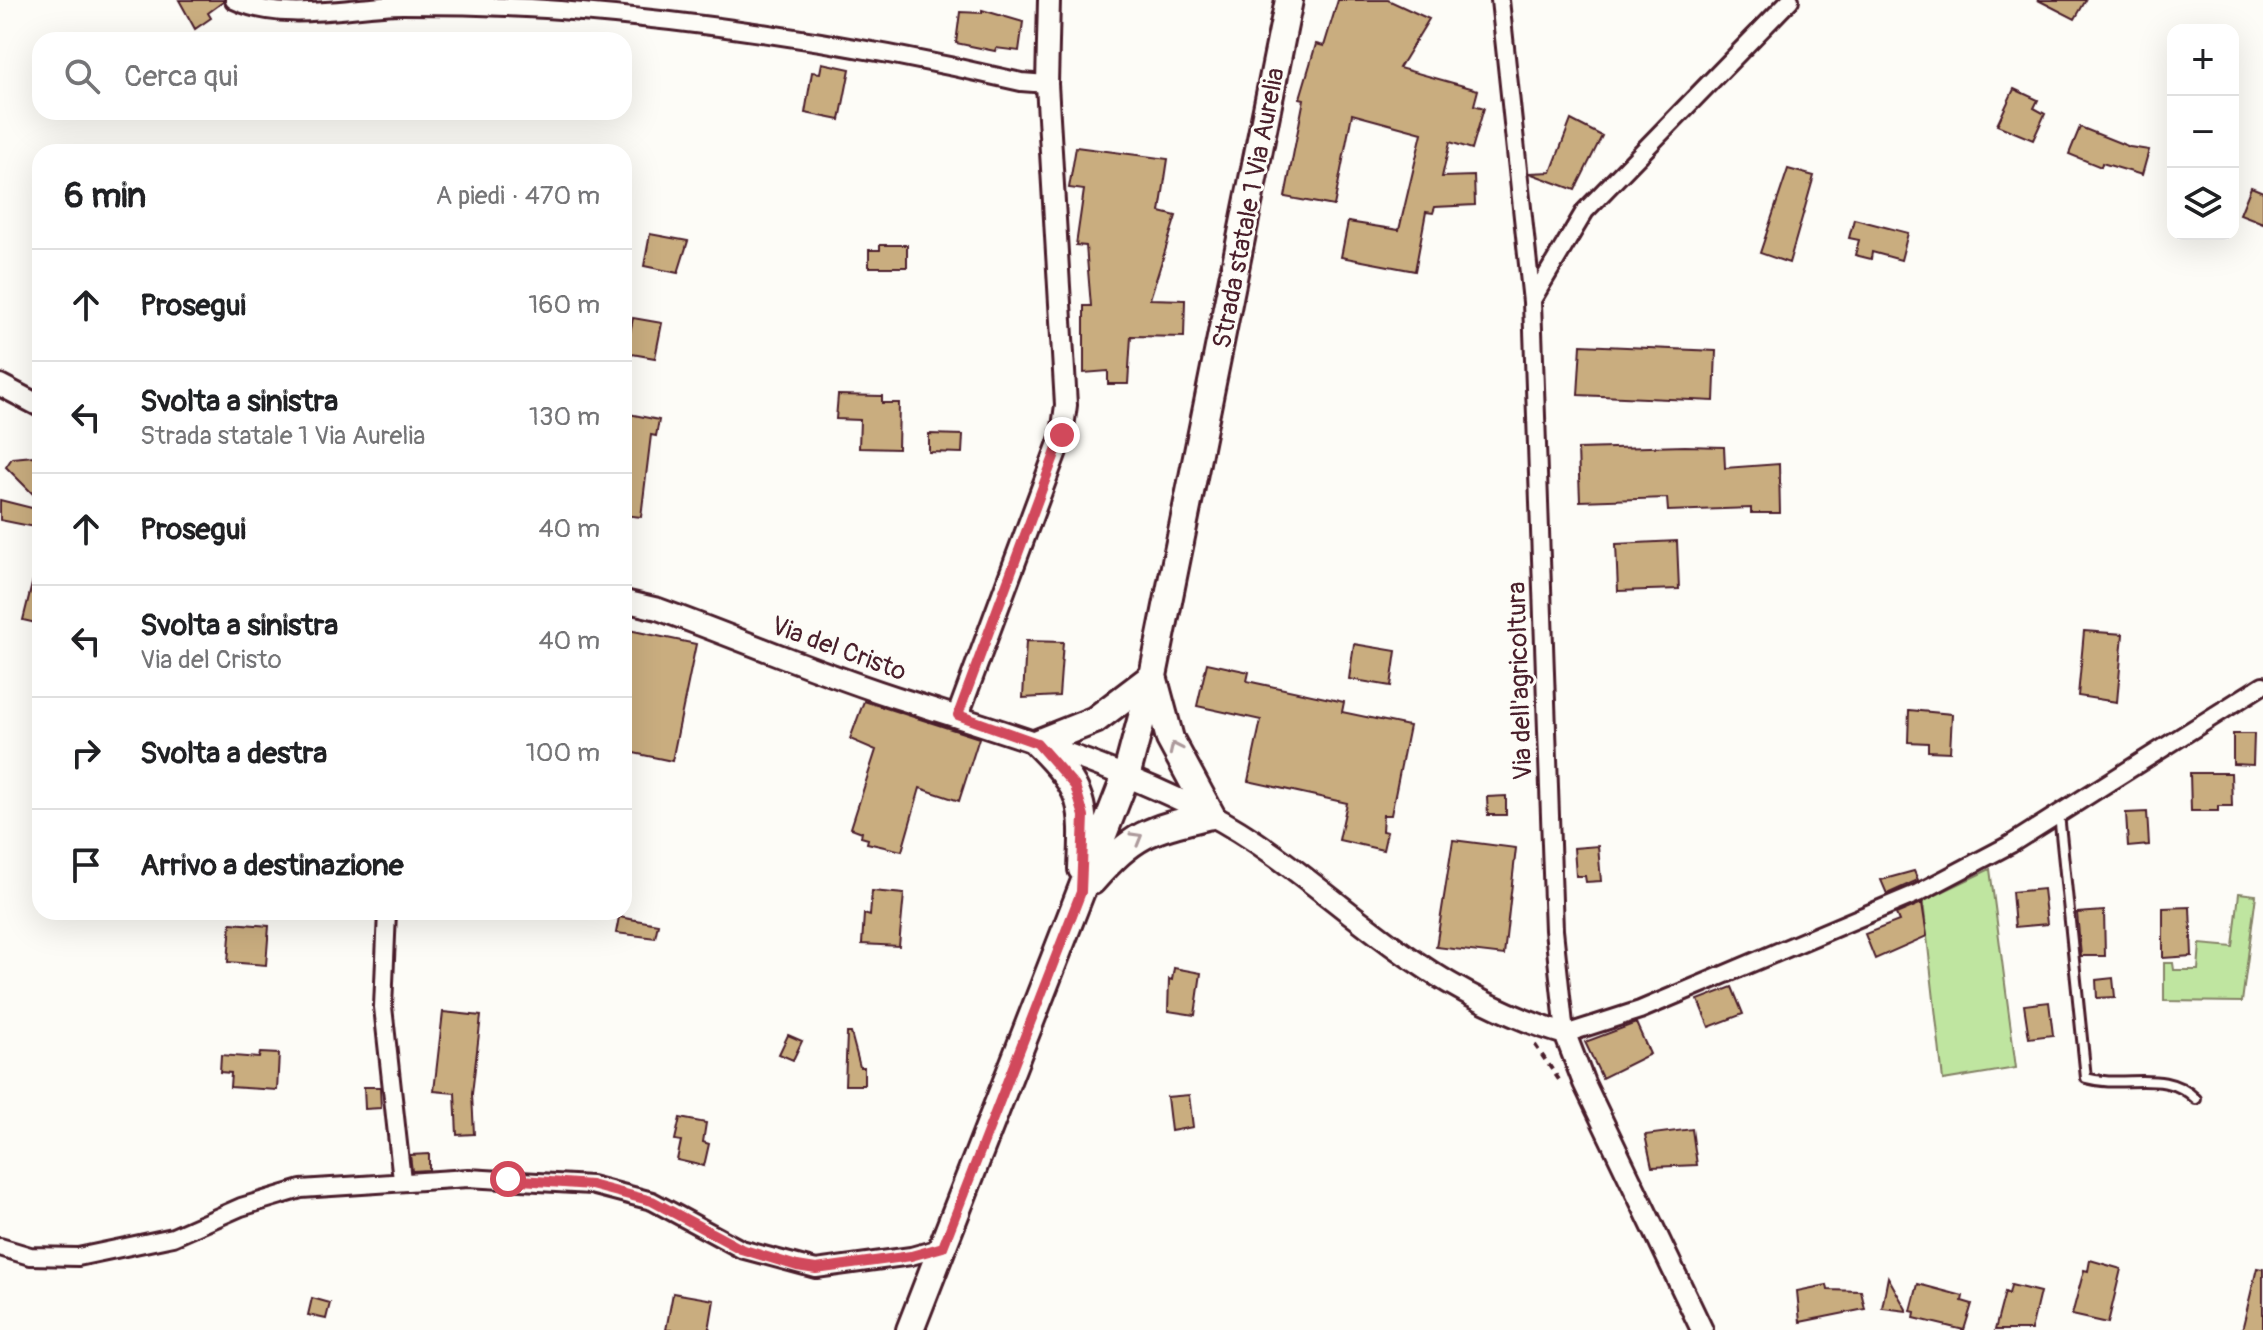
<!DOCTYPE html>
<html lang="it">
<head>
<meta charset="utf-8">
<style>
  :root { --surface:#fff; --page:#f2f2f2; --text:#202124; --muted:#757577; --line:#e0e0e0 }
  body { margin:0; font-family:Pangolin,sans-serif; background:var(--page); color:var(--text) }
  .controls { position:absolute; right:24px; top:24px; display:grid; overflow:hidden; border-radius:16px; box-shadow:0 8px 32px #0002 }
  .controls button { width:72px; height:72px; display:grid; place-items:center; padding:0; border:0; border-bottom:2px solid var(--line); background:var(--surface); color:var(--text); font:40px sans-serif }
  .stop { position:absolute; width:24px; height:24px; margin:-18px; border:6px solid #d1495b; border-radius:50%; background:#fff }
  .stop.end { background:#d1495b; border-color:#fff; box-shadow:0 2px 8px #0008 }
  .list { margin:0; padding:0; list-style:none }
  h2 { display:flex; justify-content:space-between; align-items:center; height:104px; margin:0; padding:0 32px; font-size:34px }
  h2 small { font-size:26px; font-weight:400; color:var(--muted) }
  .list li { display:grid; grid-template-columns:52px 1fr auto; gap:24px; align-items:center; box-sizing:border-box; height:112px; padding:0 32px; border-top:2px solid var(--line) }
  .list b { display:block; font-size:30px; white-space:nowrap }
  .list p { margin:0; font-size:26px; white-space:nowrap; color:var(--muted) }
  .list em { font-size:26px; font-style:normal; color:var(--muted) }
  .icon { flex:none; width:44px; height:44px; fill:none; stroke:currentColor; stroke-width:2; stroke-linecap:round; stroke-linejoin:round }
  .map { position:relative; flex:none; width:2263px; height:1330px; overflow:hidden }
  .search { position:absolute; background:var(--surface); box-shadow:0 8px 32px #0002; left:32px; top:32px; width:600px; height:88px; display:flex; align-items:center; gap:20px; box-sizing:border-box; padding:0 28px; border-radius:24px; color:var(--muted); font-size:30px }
  .panel { position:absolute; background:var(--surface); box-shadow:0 8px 32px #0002; left:32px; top:144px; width:600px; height:776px; border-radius:24px }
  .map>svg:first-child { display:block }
</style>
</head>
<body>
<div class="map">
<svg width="2263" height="1330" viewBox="0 0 2263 1330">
  <rect width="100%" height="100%" fill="#fdfcf7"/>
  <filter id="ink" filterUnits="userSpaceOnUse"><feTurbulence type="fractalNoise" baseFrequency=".0125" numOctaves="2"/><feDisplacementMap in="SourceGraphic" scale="16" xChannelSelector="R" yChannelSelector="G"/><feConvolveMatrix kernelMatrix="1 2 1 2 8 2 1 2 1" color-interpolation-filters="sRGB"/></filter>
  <g filter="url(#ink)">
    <path fill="#bfe5a0" stroke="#848266" stroke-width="2" d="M 1990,869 L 2016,1068 L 1943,1080 L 1923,901 Z
      M 2239,893 L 2256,895 L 2242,1002 L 2164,1001 L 2164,963 L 2173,963 L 2174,970 L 2198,970 L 2200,944 L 2233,947 Z"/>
    <path fill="#c9ad7f" stroke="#4a1f2b" stroke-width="2" d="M 179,0 L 223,0 L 223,2 L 208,13 L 211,18 L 195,29 Z
      M 1338,0 L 1388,0 L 1429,19 L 1399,68 L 1478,90 L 1474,105 L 1484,108 L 1472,149 L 1450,142 L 1442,177 L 1474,176 L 1475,205 L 1435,207 L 1433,213 L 1426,212 L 1415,271 L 1341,257 L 1348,222 L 1399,230 L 1422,133 L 1352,114 L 1334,206 L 1285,197 L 1304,99 L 1300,98 L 1316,44 L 1324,46 Z
      M 2038,0 L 2086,0 L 2075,19 Z
      M 982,10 L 1023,22 L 1019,51 L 996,48 L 995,51 L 956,43 L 960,12 L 982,13 Z
      M 822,63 L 850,69 L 840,120 L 805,113 L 812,72 L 820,73 Z
      M 2014,89 L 2038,100 L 2034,108 L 2045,114 L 2033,140 L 1997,125 Z
      M 1571,120 L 1602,136 L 1575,190 L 1529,173 L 1551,172 Z
      M 2080,127 L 2130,147 L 2149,150 L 2142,175 L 2102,163 L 2101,167 L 2069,154 Z
      M 1076,147 L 1168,159 L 1160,212 L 1176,216 L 1150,299 L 1185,300 L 1184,337 L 1131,336 L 1128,384 L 1108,384 L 1108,371 L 1084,373 L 1084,306 L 1091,306 L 1086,246 L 1076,245 L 1084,190 L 1069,188 Z
      M 1788,169 L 1814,176 L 1789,263 L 1760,253 Z
      M 2251,187 L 2263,192 L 2263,223 L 2240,214 Z
      M 1854,219 L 1908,233 L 1901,260 L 1872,252 L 1871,259 L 1855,255 L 1859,240 L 1849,238 Z
      M 650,234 L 688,241 L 678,273 L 644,266 Z
      M 880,245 L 907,245 L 907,267 L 869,267 L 869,250 L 880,250 Z
      M 633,318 L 662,323 L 655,358 L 626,353 Z
      M 1581,345 L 1716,351 L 1714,401 L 1578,395 Z
      M 838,395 L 882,396 L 882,403 L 899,403 L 898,449 L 859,448 L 860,420 L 836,419 Z
      M 624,413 L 659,420 L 656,436 L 651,435 L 641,517 L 624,515 Z
      M 929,434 L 963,435 L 962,453 L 929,452 Z
      M 1685,446 L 1724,447 L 1725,468 L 1779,464 L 1780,513 L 1751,513 L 1751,508 L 1668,511 L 1667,498 L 1580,501 L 1578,449 Z
      M 34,456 L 40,459 L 40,501 L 6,467 L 12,458 Z
      M 0,500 L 40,510 L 40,528 L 0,520 Z
      M 1677,541 L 1679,589 L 1618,591 L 1616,544 Z
      M 34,576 L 40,576 L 40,624 L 23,620 Z
      M 624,629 L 696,644 L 672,761 L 624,751 Z
      M 2084,631 L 2123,634 L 2117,702 L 2078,696 Z
      M 1026,641 L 1063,642 L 1059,696 L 1023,698 Z
      M 1354,644 L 1396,651 L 1391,686 L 1349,679 Z
      M 1207,663 L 1249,672 L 1247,681 L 1344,702 L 1342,712 L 1409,726 L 1391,815 L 1383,815 L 1382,831 L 1387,832 L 1383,850 L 1339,840 L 1347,803 L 1248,781 L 1261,720 L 1197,706 Z
      M 864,701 L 979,738 L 959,801 L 920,788 L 902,851 L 867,843 L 868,839 L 861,837 L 862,832 L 851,828 L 876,750 L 850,739 Z
      M 1909,710 L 1952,714 L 1950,752 L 1928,751 L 1928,743 L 1908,742 Z
      M 2233,734 L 2254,734 L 2253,765 L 2233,764 Z
      M 2190,773 L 2231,773 L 2232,806 L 2218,806 L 2218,811 L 2191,811 Z
      M 1506,796 L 1506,815 L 1488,815 L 1487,797 Z
      M 2147,812 L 2149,845 L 2128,847 L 2126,813 Z
      M 1453,840 L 1516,848 L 1504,955 L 1436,947 Z
      M 1598,846 L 1601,881 L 1586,882 L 1585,876 L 1576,876 L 1574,848 Z
      M 1914,871 L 1918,880 L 1887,894 L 1881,880 Z
      M 2043,889 L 2047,924 L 2015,927 L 2012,892 Z
      M 872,891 L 904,894 L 899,946 L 862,944 L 864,914 L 870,916 Z
      M 1922,903 L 1927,936 L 1875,959 L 1865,934 L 1899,921 L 1896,914 Z
      M 2190,907 L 2192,956 L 2163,958 L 2163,908 Z
      M 2104,911 L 2105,956 L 2081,956 L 2077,913 Z
      M 619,917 L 658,924 L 655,938 L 616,933 Z
      M 231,923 L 269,926 L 266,965 L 228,962 Z
      M 1174,968 L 1201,973 L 1195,1015 L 1168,1011 L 1169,979 L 1172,980 Z
      M 2113,978 L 2115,997 L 2097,998 L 2096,980 Z
      M 1732,987 L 1743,1014 L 1709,1027 L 1698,1000 Z
      M 2049,1002 L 2053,1035 L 2029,1038 L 2024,1005 Z
      M 443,1012 L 481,1016 L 472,1094 L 474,1134 L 457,1135 L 455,1093 L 434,1091 Z
      M 1636,1023 L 1650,1054 L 1602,1078 L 1585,1042 Z
      M 847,1033 L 851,1033 L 860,1067 L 864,1067 L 864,1085 L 845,1085 Z
      M 788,1035 L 802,1041 L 793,1060 L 779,1054 Z
      M 260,1053 L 279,1054 L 277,1090 L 230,1087 L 231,1073 L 220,1072 L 221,1055 L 259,1058 Z
      M 364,1087 L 380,1087 L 381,1108 L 365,1109 Z
      M 1189,1095 L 1193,1127 L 1171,1131 L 1167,1097 Z
      M 680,1118 L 706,1123 L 703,1142 L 709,1144 L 704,1166 L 677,1160 L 681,1141 L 675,1140 Z
      M 1692,1129 L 1697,1165 L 1652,1167 L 1645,1135 Z
      M 429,1154 L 429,1170 L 412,1171 L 410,1155 Z
      M 2090,1260 L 2121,1269 L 2108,1323 L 2072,1315 L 2084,1270 L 2088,1271 Z
      M 2257,1268 L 2263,1269 L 2263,1330 L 2242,1330 Z
      M 1888,1277 L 1907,1311 L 1882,1308 Z
      M 1918,1284 L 1963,1296 L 1962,1301 L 1972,1304 L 1964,1330 L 1914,1318 L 1915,1312 L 1911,1311 Z
      M 1827,1285 L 1828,1290 L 1861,1291 L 1865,1309 L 1800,1322 L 1797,1291 Z
      M 2011,1285 L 2040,1292 L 2031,1330 L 1995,1330 L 2005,1292 L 2009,1294 Z
      M 673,1293 L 714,1300 L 709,1330 L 666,1330 Z
      M 312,1298 L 330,1303 L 326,1319 L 308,1315 Z"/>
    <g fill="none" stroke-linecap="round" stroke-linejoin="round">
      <g stroke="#4a1f2b" stroke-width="14">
        <path id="service" d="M 2059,814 L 2086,1078 C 2125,1089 2165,1068 2196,1099"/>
      </g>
      <g stroke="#4a1f2b" stroke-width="22">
        <path id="minor" d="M 234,0 C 284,24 349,6 402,5 C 454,5 508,6 560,10 C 715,23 869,46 1021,82 L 1047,84
          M 1500,0 L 1532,302 L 1554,930 L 1565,1034 L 1640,1010 L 1918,893 L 2011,844 L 2263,685
          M 1532,300 L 1585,211 L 1790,0
          M 387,912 L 383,1007 L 402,1180
          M 0,1247 L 30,1256 L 78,1257 L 173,1237 L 241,1207 L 301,1189 L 468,1178 L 591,1185 L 652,1201 L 741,1249 L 816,1269 L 911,1256 L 943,1247"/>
      </g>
      <g stroke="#4a1f2b" stroke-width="26">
        <path id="tertiary" d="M 0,385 L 40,406
          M 624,601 L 658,609 C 741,639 823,675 907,701 C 1011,734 1110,764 1207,813 C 1283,852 1343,913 1413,960 C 1458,991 1513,1019 1565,1034 L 1584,1083 L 1702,1330
          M 958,715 L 1062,435 L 1066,405 L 1047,84 L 1049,0"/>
      </g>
      <g stroke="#4a1f2b" stroke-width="32">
        <path id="primary" d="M 1082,869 C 1085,803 1085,791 1037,743 L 1095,720 L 1153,676
          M 1092,881 C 1136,832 1148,830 1211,815 L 1170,739 L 1153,676
          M 910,1330 L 1127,773 L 1153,676 L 1289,0"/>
      </g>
      <path stroke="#4a1f2b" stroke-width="4" stroke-dasharray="6 6" stroke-linecap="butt" d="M 1535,1045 L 1562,1084"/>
      <use href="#service" stroke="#fdfcf7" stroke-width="8"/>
      <use href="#minor" stroke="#fdfcf7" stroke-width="16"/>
      <use href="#tertiary" stroke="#fdfcf7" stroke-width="20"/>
      <use href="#primary" stroke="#fdfcf7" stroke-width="26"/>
    </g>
    <defs><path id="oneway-chevron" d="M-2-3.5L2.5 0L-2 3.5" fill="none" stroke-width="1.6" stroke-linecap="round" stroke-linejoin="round" transform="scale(2)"/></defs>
    <g stroke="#ac999b">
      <use href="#oneway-chevron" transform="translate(1175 748) rotate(-115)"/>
      <use href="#oneway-chevron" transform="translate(1137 838) rotate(-30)"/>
    </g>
  </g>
  <g fill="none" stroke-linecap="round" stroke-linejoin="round" filter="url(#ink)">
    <path stroke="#d1495b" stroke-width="10" d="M 508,1179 L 591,1185 L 652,1201 L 741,1249 L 797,1266 L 816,1269 L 911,1256 L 943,1247 L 1081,892 L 1084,816 L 1075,786 L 1037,743 L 958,715 L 1062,435"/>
  </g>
  <g text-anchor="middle" stroke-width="6" stroke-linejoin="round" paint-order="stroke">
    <g font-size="26" fill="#4a1f2b" stroke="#fdfcf7">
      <text transform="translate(1248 208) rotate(-79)" y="9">Strada statale 1 Via Aurelia</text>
      <text transform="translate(839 648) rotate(20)" y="9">Via del Cristo</text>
      <text transform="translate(1519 681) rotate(-92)" y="9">Via dell'agricoltura</text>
    </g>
  </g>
</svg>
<div class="controls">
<button>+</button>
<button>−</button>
<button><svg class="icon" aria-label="layers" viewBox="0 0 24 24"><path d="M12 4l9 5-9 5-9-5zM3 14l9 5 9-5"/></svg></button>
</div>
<div class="stop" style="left:508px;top:1179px"></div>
<div class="stop end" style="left:1062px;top:435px"></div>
<div class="search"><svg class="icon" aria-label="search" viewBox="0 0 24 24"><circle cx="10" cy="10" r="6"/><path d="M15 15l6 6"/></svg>Cerca qui</div>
<section class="panel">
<h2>6 min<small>A piedi · 470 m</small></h2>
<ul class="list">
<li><svg class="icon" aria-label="ahead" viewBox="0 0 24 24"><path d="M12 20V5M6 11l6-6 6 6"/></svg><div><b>Prosegui</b></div><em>160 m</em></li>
<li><svg class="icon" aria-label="left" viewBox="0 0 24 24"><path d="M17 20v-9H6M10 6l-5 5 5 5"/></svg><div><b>Svolta a sinistra</b><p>Strada statale 1 Via Aurelia</p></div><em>130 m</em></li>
<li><svg class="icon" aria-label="ahead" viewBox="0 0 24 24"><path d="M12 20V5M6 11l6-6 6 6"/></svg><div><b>Prosegui</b></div><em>40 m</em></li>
<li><svg class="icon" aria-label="left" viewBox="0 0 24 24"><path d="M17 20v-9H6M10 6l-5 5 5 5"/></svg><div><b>Svolta a sinistra</b><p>Via del Cristo</p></div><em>40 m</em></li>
<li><svg class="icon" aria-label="right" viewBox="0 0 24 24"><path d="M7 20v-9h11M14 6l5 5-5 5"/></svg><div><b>Svolta a destra</b></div><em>100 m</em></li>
<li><svg class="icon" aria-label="arrive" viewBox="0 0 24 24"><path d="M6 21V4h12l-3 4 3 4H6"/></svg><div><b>Arrivo a destinazione</b></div></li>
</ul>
</section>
</div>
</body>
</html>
